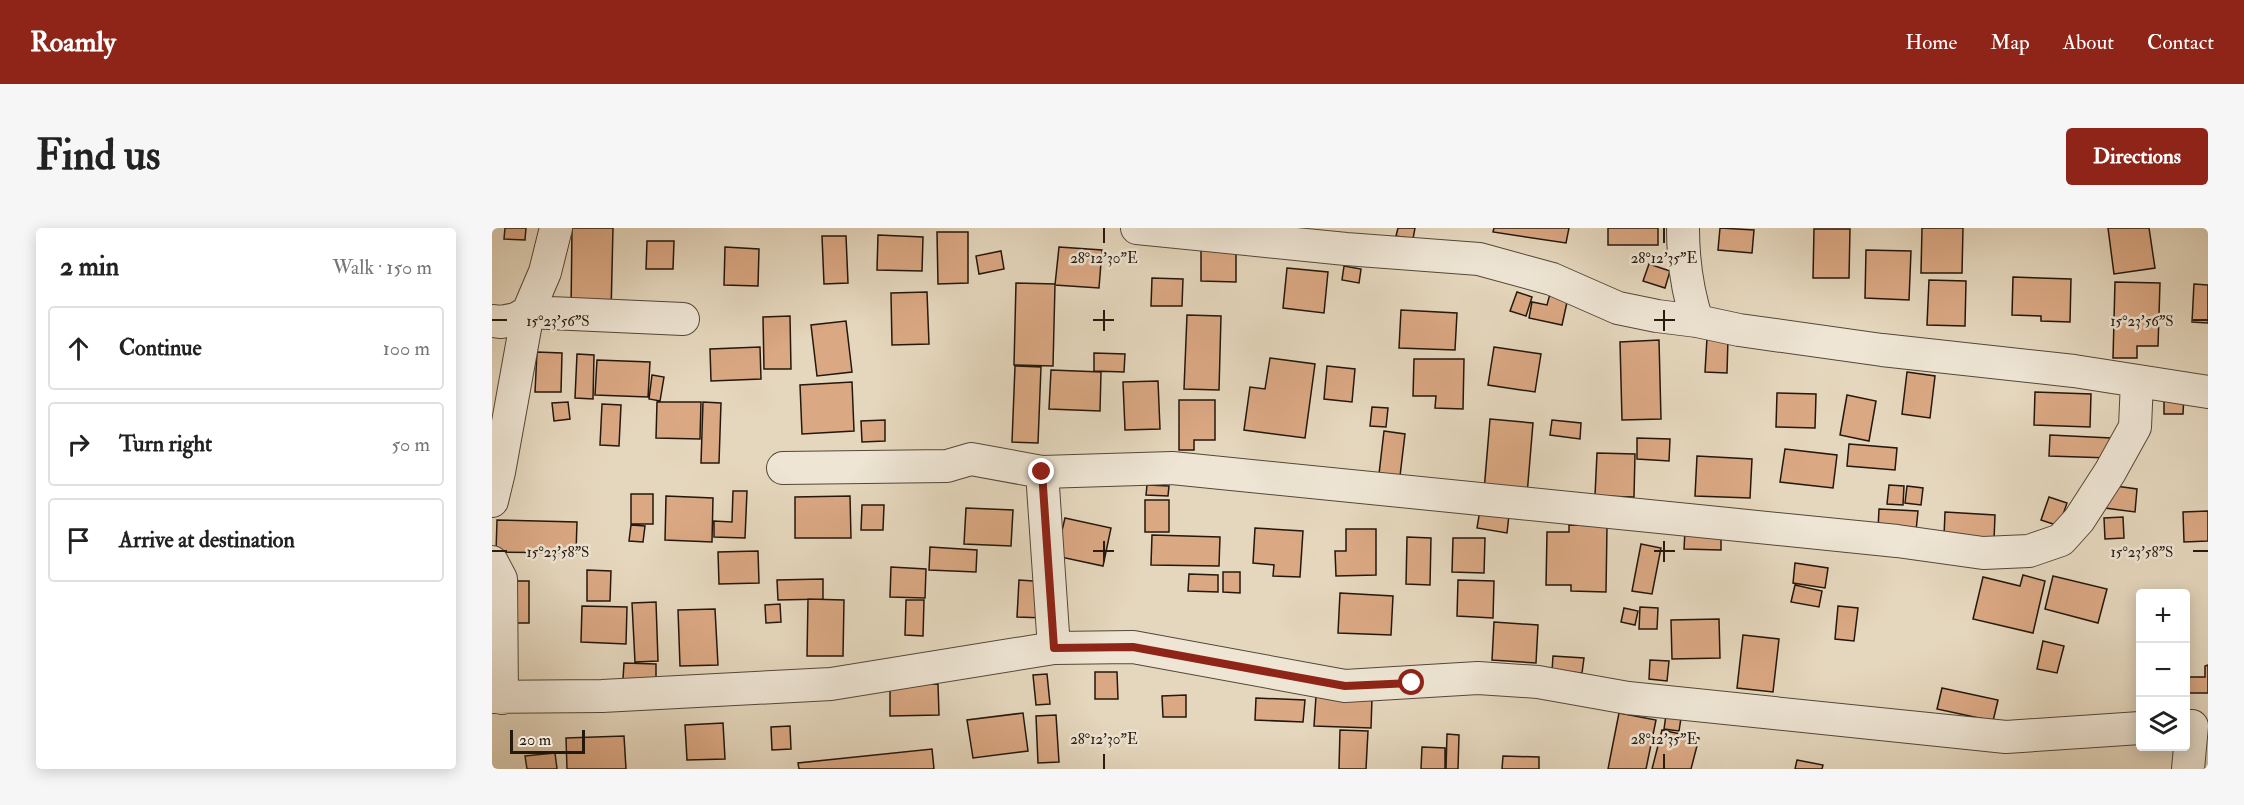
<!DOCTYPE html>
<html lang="en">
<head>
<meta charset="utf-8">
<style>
  :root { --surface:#fff; --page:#f6f6f6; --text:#222; --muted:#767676; --line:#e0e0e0; --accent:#8f2418 }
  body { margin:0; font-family:"IM FELL Double Pica",serif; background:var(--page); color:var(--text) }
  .controls { position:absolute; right:18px; bottom:18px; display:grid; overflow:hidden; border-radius:6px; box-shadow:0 3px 15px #0003 }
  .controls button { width:54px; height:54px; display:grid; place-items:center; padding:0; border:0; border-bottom:2px solid var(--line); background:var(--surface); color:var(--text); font:30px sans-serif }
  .scale { position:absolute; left:18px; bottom:15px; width:75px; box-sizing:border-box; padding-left:6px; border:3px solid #24170c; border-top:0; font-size:16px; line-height:21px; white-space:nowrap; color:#24170c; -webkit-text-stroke:4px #eee5d4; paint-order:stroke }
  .stop { position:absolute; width:18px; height:18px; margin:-14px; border:4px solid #8f2418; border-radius:50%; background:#fff }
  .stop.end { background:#8f2418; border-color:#fff; box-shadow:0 2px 6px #0008 }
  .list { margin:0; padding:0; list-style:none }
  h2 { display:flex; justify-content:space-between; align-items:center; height:78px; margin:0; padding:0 24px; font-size:26px }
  h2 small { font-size:20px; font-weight:400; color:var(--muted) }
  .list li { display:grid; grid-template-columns:39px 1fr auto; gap:18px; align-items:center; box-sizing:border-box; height:84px; margin:0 12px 12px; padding:0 12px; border:2px solid var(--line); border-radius:6px }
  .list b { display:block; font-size:22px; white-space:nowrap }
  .list em { font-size:20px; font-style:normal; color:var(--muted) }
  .icon { flex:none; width:33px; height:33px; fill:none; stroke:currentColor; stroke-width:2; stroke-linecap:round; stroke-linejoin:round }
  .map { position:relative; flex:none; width:1716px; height:541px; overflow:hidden; border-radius:6px }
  header { display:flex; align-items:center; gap:36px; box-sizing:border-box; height:84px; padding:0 30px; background:var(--accent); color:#fff }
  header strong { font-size:28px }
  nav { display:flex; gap:33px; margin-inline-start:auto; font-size:21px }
  .intro { display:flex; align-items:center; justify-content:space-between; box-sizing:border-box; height:144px; padding:0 36px }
  h1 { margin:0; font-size:42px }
  .button { padding:15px 27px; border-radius:6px; background:var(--accent); color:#fff; font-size:21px; font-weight:700 }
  main { display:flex; gap:36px; padding:0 36px }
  aside { flex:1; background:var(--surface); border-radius:6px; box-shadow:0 3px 15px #0003 }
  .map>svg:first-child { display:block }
</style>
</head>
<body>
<header>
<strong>Roamly</strong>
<nav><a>Home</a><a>Map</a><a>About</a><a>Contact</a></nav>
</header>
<div class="intro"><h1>Find us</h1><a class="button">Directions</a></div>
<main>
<aside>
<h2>2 min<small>Walk · 150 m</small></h2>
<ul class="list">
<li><svg class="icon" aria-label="ahead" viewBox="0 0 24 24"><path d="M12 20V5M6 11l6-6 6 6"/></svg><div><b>Continue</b></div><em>100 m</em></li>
<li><svg class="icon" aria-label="right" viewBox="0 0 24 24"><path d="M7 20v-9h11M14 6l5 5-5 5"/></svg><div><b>Turn right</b></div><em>50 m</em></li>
<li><svg class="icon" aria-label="arrive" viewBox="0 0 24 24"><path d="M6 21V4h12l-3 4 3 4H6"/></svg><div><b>Arrive at destination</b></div></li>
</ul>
</aside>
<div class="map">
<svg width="1716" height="541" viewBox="0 0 1716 541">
  <rect width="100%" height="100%" fill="#e5d7bd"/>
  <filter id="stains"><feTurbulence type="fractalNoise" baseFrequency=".00333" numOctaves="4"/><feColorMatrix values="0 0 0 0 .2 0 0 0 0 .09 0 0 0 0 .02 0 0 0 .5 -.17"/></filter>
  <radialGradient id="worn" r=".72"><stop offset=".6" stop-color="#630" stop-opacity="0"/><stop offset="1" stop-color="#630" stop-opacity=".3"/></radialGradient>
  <path fill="#daa883" stroke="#24170c" stroke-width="1.5" d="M 13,0 L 34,0 L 33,12 L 12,11 Z
    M 80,0 L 121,0 L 119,85 L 79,84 Z
    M 906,0 L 923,0 L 921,11 L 904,8 Z
    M 1002,0 L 1077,0 L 1074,15 L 1001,4 Z
    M 1116,0 L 1166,0 L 1166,17 L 1116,17 Z
    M 1228,0 L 1262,2 L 1260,25 L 1226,22 Z
    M 1430,0 L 1471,0 L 1470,45 L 1429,45 Z
    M 1616,0 L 1657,0 L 1663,40 L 1622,46 Z
    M 1322,1 L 1358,1 L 1357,50 L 1321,50 Z
    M 445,4 L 476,4 L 476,55 L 446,56 Z
    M 386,7 L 431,9 L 430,43 L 385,42 Z
    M 330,8 L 354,8 L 356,55 L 332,56 Z
    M 155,13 L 182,13 L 181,41 L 154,41 Z
    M 233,19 L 267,21 L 266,58 L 232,57 Z
    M 567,19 L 610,22 L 607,60 L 563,57 Z
    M 709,21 L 744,22 L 744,54 L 709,53 Z
    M 1374,22 L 1419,23 L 1417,72 L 1373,70 Z
    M 509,23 L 512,41 L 487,46 L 484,28 Z
    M 1157,36 L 1178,43 L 1173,60 L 1151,53 Z
    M 852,38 L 869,41 L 867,55 L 850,52 Z
    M 795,40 L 836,44 L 832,85 L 791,80 Z
    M 1521,49 L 1579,51 L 1578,94 L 1549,93 L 1549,88 L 1520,87 Z
    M 660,50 L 691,51 L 690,78 L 659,78 Z
    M 1437,52 L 1474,53 L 1473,98 L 1435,97 Z
    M 1623,54 L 1668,55 L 1666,118 L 1645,118 L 1645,130 L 1621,130 Z
    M 524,55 L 563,56 L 561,138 L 522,137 Z
    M 1702,56 L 1716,57 L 1716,95 L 1700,94 Z
    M 1059,62 L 1077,65 L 1070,97 L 1037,90 L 1040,74 L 1055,77 Z
    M 435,64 L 437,116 L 400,117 L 399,65 Z
    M 1025,64 L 1040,69 L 1034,88 L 1018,83 Z
    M 909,82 L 965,85 L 963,122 L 907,120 Z
    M 695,87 L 729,88 L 727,162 L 692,161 Z
    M 298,88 L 299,141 L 272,141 L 271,89 Z
    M 354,93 L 360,144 L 325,148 L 319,97 Z
    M 1215,110 L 1236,110 L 1235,145 L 1213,144 Z
    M 1167,112 L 1169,191 L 1130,192 L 1128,114 Z
    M 268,119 L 269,151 L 219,153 L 218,121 Z
    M 1002,119 L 1049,126 L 1043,164 L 996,157 Z
    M 45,124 L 70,125 L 69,164 L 43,164 Z
    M 602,125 L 633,126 L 632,144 L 602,143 Z
    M 85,126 L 102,127 L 101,171 L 83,170 Z
    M 778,130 L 823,136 L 813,210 L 752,202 L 758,159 L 773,161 Z
    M 922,131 L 972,131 L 971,181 L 943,180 L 944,168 L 921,168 Z
    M 105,132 L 158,134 L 156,169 L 103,167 Z
    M 523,138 L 549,139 L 546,215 L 520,214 Z
    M 835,138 L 863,141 L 860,174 L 832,171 Z
    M 559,142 L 609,144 L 608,183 L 557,181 Z
    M 1415,144 L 1443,148 L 1438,190 L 1410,186 Z
    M 160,147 L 172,149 L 168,173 L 157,171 Z
    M 666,153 L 668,201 L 633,202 L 631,154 Z
    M 360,154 L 362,203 L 310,206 L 308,157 Z
    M 1543,164 L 1599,166 L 1598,199 L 1542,197 Z
    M 1285,165 L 1324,166 L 1323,200 L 1284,199 Z
    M 1672,165 L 1692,166 L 1691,186 L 1672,186 Z
    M 1355,167 L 1384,173 L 1377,213 L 1348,207 Z
    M 687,172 L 723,172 L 723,212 L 702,212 L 702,222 L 687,222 Z
    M 76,174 L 78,191 L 62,193 L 60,175 Z
    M 165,174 L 209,174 L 208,211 L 164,210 Z
    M 211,174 L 229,175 L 227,235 L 209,235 Z
    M 110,176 L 129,177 L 127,218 L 108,217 Z
    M 880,179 L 896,180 L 894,199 L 878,198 Z
    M 998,191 L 1041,195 L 1035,267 L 992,263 Z
    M 393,192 L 393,213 L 370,214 L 369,193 Z
    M 1060,192 L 1089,195 L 1088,211 L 1058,207 Z
    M 892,203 L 913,206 L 908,248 L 887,246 Z
    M 1558,207 L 1619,210 L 1618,230 L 1557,228 Z
    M 1145,210 L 1178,211 L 1177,233 L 1145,231 Z
    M 1357,216 L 1405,220 L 1403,242 L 1355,238 Z
    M 1293,221 L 1345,227 L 1341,260 L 1288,254 Z
    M 1105,225 L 1143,226 L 1142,269 L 1103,268 Z
    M 1205,228 L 1260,231 L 1258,270 L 1203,268 Z
    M 655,257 L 677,258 L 676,268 L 654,267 Z
    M 1397,257 L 1412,258 L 1411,277 L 1395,276 Z
    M 1616,257 L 1645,261 L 1643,284 L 1613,280 Z
    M 1415,258 L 1431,260 L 1429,277 L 1413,275 Z
    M 241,263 L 255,263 L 253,310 L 222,309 L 222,293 L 240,294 Z
    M 139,266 L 161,266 L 161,296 L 139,296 Z
    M 174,268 L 221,270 L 220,314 L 173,312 Z
    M 358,268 L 359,310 L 303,310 L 303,269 Z
    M 1557,269 L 1575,275 L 1567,298 L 1549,292 Z
    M 653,272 L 677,272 L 677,304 L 653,304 Z
    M 370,277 L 392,277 L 391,302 L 369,302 Z
    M 474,280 L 521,282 L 519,318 L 472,316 Z
    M 1387,281 L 1426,283 L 1424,303 L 1386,301 Z
    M 988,282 L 1017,287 L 1015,305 L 985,300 Z
    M 1716,283 L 1716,313 L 1692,314 L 1691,284 Z
    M 1453,284 L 1503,287 L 1502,312 L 1452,308 Z
    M 1631,289 L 1632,310 L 1613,311 L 1612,290 Z
    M 573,290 L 619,300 L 611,338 L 564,328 Z
    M 5,292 L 85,294 L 84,325 L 4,324 Z
    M 139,297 L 153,298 L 151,314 L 137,313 Z
    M 1077,297 L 1115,298 L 1114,364 L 1079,363 L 1079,357 L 1054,357 L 1055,304 L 1077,304 Z
    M 763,300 L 811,303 L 808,349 L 781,348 L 782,337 L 761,335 Z
    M 854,301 L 884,301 L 884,347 L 844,348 L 843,323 L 854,323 Z
    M 1193,303 L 1229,304 L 1229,322 L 1192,321 Z
    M 660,307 L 728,309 L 727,338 L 659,337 Z
    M 915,309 L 939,310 L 938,357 L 914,356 Z
    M 961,310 L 993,310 L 992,345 L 960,344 Z
    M 1149,316 L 1169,320 L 1160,366 L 1140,363 Z
    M 438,319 L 485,322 L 484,344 L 437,342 Z
    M 266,323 L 267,355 L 227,356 L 226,324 Z
    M 1303,335 L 1336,340 L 1333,360 L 1301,355 Z
    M 399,339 L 434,341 L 433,370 L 398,369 Z
    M 95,342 L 119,343 L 118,373 L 95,373 Z
    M 731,344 L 748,344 L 748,365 L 731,364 Z
    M 697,346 L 726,347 L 726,364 L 696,363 Z
    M 1531,347 L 1553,353 L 1541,405 L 1481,391 L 1491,349 L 1528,358 Z
    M 1561,348 L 1615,361 L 1606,395 L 1553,381 Z
    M 331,351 L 331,371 L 286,372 L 285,352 Z
    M 527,352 L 555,354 L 554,390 L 525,389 Z
    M 966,352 L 1002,353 L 1001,390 L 965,388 Z
    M 13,353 L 37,353 L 37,395 L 13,395 Z
    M 1303,357 L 1330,363 L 1327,379 L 1299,374 Z
    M 848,365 L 901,368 L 899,407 L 846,405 Z
    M 316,371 L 352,372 L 351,428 L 315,428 Z
    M 414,372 L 432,372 L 431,408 L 413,407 Z
    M 164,374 L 166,433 L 143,434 L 140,375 Z
    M 288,376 L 289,394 L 274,395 L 273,377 Z
    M 90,378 L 135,379 L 134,416 L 89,414 Z
    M 1346,378 L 1366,380 L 1362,413 L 1343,411 Z
    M 1148,379 L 1166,380 L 1165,401 L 1147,401 Z
    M 1132,380 L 1146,383 L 1143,397 L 1129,394 Z
    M 223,381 L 226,437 L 188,438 L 186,382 Z
    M 1227,391 L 1228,430 L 1180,431 L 1179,392 Z
    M 1002,394 L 1046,397 L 1044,435 L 1000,432 Z
    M 1251,407 L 1287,411 L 1281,464 L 1245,460 Z
    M 1551,413 L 1572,418 L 1565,445 L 1545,441 Z
    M 1061,428 L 1092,430 L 1090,445 L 1060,443 Z
    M 1158,432 L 1177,433 L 1175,453 L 1157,451 Z
    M 132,435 L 164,436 L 164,453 L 131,451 Z
    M 1716,437 L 1716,465 L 1695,465 L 1695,449 L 1713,449 L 1713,438 Z
    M 603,444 L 625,444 L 626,471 L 603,471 Z
    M 555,446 L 558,476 L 544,477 L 541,447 Z
    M 446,456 L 447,487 L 398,488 L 398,457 Z
    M 1450,460 L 1506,472 L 1501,493 L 1445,481 Z
    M 694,467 L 694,489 L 671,489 L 670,468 Z
    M 824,468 L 880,470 L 879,500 L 822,498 Z
    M 764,470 L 813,472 L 811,494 L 763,492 Z
    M 531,485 L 536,523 L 481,530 L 475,492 Z
    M 1127,485 L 1164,492 L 1154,541 L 1116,541 Z
    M 564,487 L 567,534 L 546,535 L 544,488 Z
    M 1174,487 L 1189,490 L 1187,503 L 1172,501 Z
    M 231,495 L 233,531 L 195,532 L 193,497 Z
    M 298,498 L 299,521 L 280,522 L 279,499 Z
    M 848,502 L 876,503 L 874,541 L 847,541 Z
    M 1170,502 L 1207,510 L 1199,541 L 1160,541 Z
    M 955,506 L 967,507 L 966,541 L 954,541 Z
    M 132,508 L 134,541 L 75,541 L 74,510 Z
    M 930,519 L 953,520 L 953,541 L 929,541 Z
    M 440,521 L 442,541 L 307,541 L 306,535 Z
    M 63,525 L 65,541 L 35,541 L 33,528 Z
    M 1011,528 L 1047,529 L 1047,541 L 1010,541 Z
    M 1305,532 L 1331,537 L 1330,541 L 1303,541 Z"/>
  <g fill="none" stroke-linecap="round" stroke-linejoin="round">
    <g stroke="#544738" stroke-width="34">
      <path id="minor" d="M 645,0 L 854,21 L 987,31 L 1060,51 L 1126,80 L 1165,88 L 1205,93 L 1247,102 L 1390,122 L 1582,143 L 1716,164
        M 1191,0 C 1191,33 1195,62 1205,93
        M 0,93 L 9,94 L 24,91 L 36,84 L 53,44 L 64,0
        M 291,240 L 455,238 L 479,231 L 550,244 L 680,240 L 1405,313 L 1491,325 L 1537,323 L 1569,312 L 1587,292 L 1618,244 L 1643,199 L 1645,153
        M 550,244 L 562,420
        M 0,273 L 7,244 L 36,84 L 191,91
        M 0,334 L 9,351 L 10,470
        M 0,469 L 110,468 L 339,456 L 562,420 L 641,419 L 853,458 L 986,450 L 1046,454 L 1136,470 L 1514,509 L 1648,500
        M 1694,498 L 1700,498 L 1696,541"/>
    </g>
    <use href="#minor" stroke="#eee5d4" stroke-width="32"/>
  </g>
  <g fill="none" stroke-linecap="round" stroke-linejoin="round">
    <path stroke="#8f2418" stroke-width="8" d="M 550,244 L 562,420 L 641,419 L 853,458 L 920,455"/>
  </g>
  <path fill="none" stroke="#24170c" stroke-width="2" d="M 612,0 L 612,15M 1172,0 L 1172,15M 612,82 L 612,103M 1172,82 L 1172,103M 0,92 L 15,92M 601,92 L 622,92M 1162,92 L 1183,92M 1701,92 L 1716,92M 612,313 L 612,334M 1172,313 L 1172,334M 0,323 L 15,323M 601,323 L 622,323M 1162,323 L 1183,323M 1701,323 L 1716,323M 612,526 L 612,541M 1172,526 L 1172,541"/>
  <g font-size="15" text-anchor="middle" fill="#24170c" stroke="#eee5d4" stroke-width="5" stroke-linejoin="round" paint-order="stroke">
    <text x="612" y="35">28°12'30"E</text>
    <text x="1172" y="35">28°12'35"E</text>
    <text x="66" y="98">15°23'56"S</text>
    <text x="1650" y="98">15°23'56"S</text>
    <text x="66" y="329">15°23'58"S</text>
    <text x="1650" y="329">15°23'58"S</text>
    <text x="612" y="516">28°12'30"E</text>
    <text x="1172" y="516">28°12'35"E</text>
  </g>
  <rect width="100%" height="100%" filter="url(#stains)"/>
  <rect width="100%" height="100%" fill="url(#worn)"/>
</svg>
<div class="controls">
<button>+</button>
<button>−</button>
<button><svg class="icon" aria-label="layers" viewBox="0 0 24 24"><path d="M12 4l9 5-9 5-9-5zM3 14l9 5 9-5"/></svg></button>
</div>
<div class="scale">20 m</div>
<div class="stop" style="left:920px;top:455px"></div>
<div class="stop end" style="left:550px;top:244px"></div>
</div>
</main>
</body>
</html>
